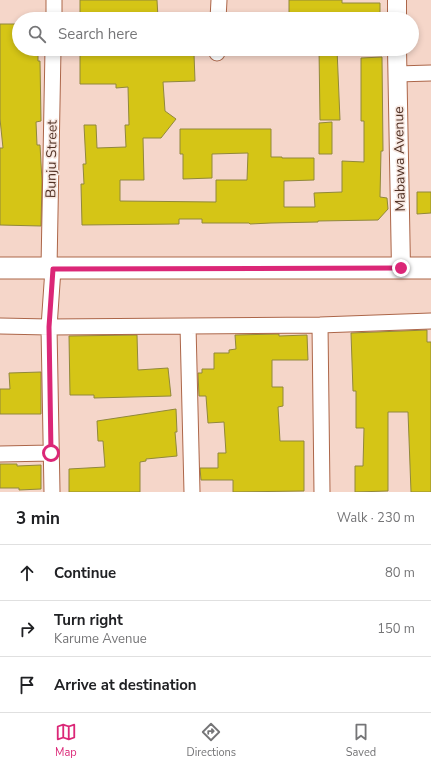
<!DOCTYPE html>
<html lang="en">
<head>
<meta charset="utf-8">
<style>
  :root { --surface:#fff; --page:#f2f2f2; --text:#202124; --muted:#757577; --line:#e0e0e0; --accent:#db2777 }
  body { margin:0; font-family:"Nunito Sans",sans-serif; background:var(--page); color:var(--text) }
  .stop { position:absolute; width:12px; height:12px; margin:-9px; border:3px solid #db2777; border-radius:50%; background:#fff }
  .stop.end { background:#db2777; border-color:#fff; box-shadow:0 1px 4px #0008 }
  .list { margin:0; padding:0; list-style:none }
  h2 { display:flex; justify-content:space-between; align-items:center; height:52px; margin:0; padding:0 16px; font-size:17px }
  h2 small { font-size:13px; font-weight:400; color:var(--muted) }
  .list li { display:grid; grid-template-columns:26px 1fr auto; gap:12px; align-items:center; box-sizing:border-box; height:56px; padding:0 16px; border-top:1px solid var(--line) }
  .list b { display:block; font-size:15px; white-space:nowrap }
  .list p { margin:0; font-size:13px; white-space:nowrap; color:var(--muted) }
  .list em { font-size:13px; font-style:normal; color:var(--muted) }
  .icon { flex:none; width:22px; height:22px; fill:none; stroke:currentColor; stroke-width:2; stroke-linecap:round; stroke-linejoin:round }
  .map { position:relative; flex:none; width:431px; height:492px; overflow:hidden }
  .search { position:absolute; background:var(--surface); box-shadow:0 2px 6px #0003; left:12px; right:12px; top:12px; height:44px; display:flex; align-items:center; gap:10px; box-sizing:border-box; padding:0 14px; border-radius:22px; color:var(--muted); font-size:15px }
  .sheet { height:220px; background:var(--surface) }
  nav { display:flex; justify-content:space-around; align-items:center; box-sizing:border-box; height:56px; border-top:1px solid var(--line); background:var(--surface); font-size:11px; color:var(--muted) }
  nav a { display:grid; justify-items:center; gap:2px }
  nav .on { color:var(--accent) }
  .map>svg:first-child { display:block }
</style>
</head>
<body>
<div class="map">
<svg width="431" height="492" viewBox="0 0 431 492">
  <rect width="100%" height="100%" fill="#f5d6c9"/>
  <path fill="#d5c516" stroke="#91883b" d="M 80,0 L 157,0 L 158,18 L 108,19 L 108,14 L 80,15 Z
    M 289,0 L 342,0 L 342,3 L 380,3 L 380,19 L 289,19 Z
    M 0,24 L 19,24 L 19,49 L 38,49 L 38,61 L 40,61 L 41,121 L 36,122 L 37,145 L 40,145 L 42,181 L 41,226 L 0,225 L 0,148 L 3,148 L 0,119 Z
    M 80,49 L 162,49 L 162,55 L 194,54 L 195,81 L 163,82 L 165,111 L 176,119 L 161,138 L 143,138 L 144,180 L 120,180 L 120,201 L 216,202 L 216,180 L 247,180 L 248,153 L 212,154 L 212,178 L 183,179 L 183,154 L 180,154 L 180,129 L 271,129 L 271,157 L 282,157 L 282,158 L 314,158 L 314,180 L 284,181 L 284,207 L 315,207 L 314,193 L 342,192 L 342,161 L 364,162 L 364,121 L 361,121 L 361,58 L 382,57 L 383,151 L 381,151 L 380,197 L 387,198 L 388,209 L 378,220 L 318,221 L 318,222 L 271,223 L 250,224 L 249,223 L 202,223 L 202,219 L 179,219 L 179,224 L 82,225 L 81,184 L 84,184 L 83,164 L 86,164 L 84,125 L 96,125 L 97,148 L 126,147 L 125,125 L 129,125 L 128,87 L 116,88 L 116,84 L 80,84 Z
    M 319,49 L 337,49 L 340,120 L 320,120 Z
    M 332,122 L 332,154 L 319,154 L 319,123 Z
    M 417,192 L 431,192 L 431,213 L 417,214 Z
    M 427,330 L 427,342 L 431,342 L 431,492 L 411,492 L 408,412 L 388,412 L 388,491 L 355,492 L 355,466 L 363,466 L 364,428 L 356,428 L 356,391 L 353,391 L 351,333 Z
    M 279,334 L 279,336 L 307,335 L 308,360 L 272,360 L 272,387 L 283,387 L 283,406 L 278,407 L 280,441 L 304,441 L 304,491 L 233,492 L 233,480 L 201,480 L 200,468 L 218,468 L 218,453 L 226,453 L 224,422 L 208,423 L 206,396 L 199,396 L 198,373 L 202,373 L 202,369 L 214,369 L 214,353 L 229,353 L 229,350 L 236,349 L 235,335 Z
    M 137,335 L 138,370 L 168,368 L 171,396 L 94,398 L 94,395 L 70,395 L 69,336 Z
    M 41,372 L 41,414 L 0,414 L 0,389 L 10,389 L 9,373 Z
    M 176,409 L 177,432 L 175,432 L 177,456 L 146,459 L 146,461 L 140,462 L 140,492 L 69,492 L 69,469 L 105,467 L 103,441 L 98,441 L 97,421 Z
    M 0,464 L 17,464 L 17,466 L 41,465 L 41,489 L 19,490 L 19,488 L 0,488 Z"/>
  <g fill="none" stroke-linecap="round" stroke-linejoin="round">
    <g stroke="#ac6649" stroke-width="17">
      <path id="minor" d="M 54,19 L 54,0
        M 218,19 L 219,0
        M 217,53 L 217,49
        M 397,74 L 431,73
        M 49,268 L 53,49
        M 320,325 L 322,492
        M 0,326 L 49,327 L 320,325 L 431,321
        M 188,326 L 192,492
        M 0,454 L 51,453
        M 52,492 L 49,327 L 53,269"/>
    </g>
    <g stroke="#ac6649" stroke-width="20">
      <path id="tertiary" d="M 397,0 L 397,19
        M 397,49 L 401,268"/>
    </g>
    <g stroke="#ac6649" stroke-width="23">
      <path id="secondary" d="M 0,268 L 431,268"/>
    </g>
    <use href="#minor" stroke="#fff" stroke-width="15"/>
    <use href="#tertiary" stroke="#fff" stroke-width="18"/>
    <use href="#secondary" stroke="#fff" stroke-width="21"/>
  </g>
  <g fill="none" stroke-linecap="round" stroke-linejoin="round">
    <path stroke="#db2777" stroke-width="5" d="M 51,453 L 49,327 L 53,269 L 401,268"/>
  </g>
  <g text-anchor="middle" stroke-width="3" stroke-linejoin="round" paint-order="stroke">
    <g font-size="14" fill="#513225" stroke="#f7e7e0">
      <text transform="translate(51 159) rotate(-89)" y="5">Bunju Street</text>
      <text transform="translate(399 159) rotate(-91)" y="5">Mabawa Avenue</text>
    </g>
  </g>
</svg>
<div class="stop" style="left:51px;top:453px"></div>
<div class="stop end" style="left:401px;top:268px"></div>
<div class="search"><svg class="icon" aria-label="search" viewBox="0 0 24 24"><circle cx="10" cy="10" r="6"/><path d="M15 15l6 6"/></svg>Search here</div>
</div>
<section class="sheet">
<h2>3 min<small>Walk · 230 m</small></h2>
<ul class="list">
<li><svg class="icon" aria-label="ahead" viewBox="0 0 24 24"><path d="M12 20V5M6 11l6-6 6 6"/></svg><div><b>Continue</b></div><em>80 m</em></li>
<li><svg class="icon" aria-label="right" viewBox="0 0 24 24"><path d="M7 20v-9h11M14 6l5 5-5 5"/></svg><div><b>Turn right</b><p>Karume Avenue</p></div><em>150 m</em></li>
<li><svg class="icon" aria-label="arrive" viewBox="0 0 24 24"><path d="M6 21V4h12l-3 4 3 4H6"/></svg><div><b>Arrive at destination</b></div></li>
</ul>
</section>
<nav>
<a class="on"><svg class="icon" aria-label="map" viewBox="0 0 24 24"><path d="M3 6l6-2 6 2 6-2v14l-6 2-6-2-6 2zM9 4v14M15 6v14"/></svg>Map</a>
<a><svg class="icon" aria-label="directions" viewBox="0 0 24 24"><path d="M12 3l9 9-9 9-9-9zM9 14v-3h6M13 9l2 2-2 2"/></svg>Directions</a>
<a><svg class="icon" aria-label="saved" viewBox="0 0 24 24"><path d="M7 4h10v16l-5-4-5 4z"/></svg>Saved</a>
</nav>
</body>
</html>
